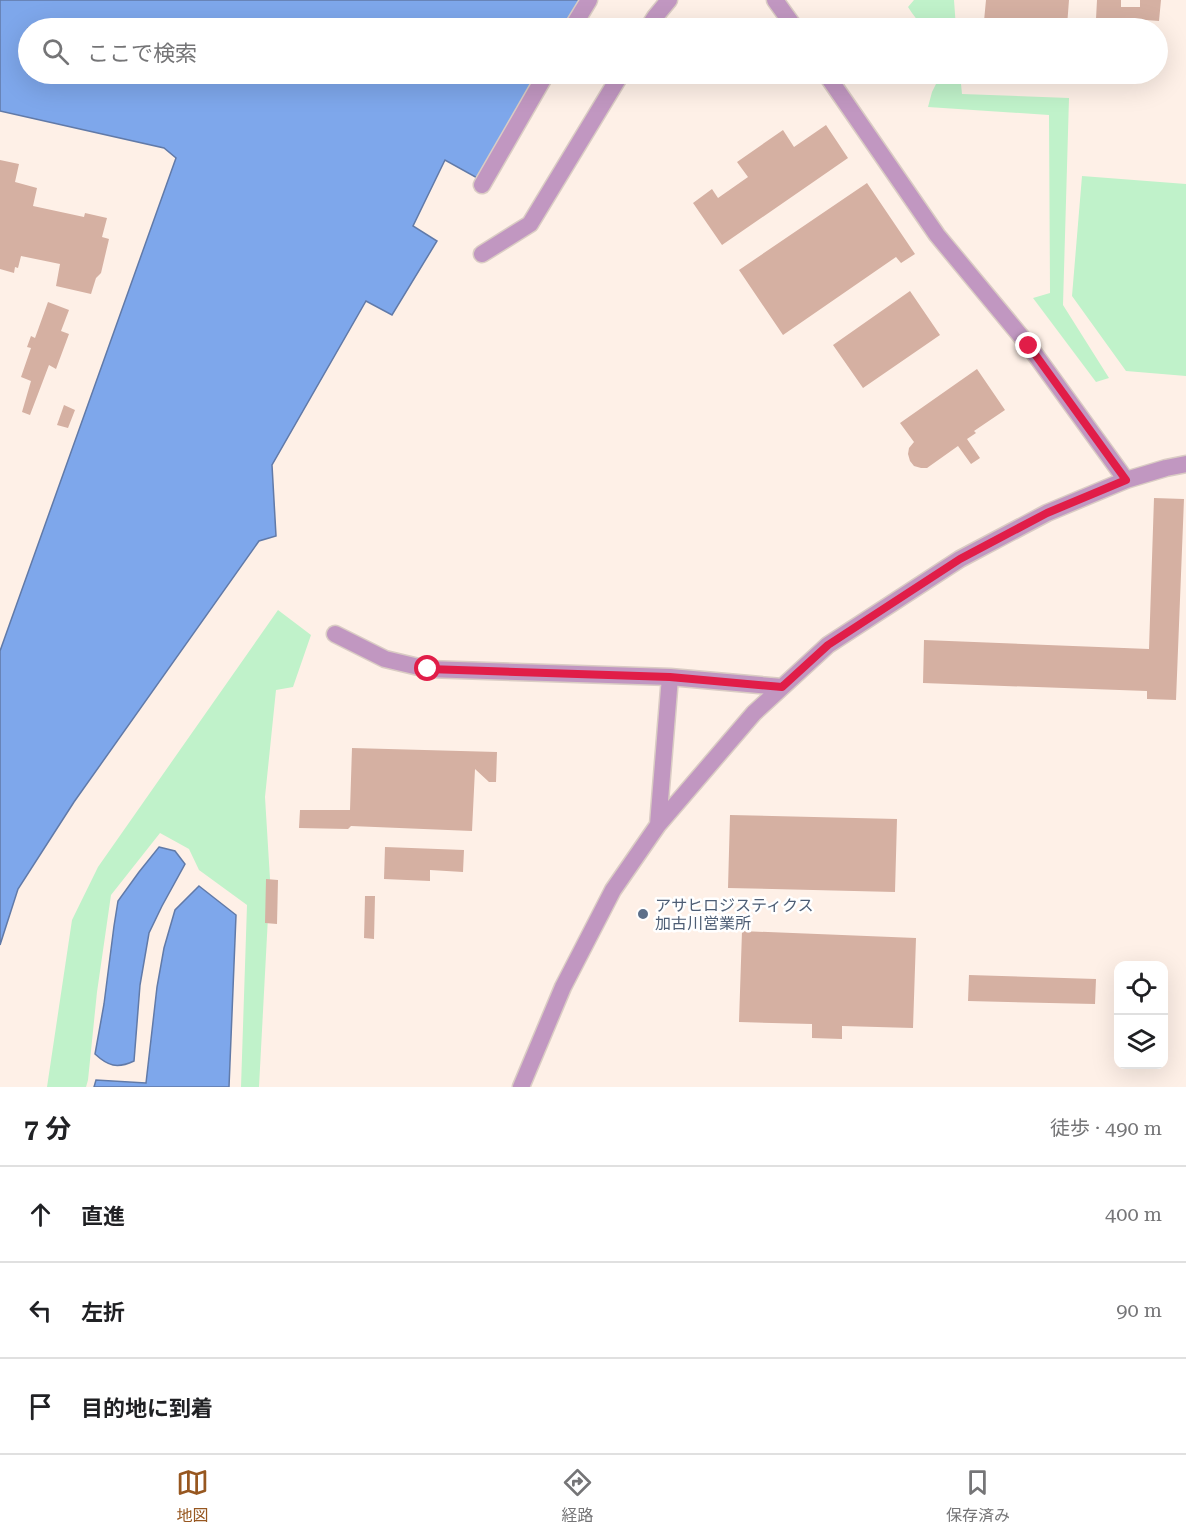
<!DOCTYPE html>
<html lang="ja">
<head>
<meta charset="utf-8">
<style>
  :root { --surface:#fff; --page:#f6f6f6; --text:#202124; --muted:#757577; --line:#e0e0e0; --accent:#975720 }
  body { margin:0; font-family:"Roboto Serif","Noto Sans JP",serif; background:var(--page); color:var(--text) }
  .controls { position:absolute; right:18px; bottom:18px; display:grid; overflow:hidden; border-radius:12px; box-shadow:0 6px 24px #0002 }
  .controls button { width:54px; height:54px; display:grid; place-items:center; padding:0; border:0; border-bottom:2px solid var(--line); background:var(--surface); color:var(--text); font:30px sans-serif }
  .stop { position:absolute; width:18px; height:18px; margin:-14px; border:4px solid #e11d48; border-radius:50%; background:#fff }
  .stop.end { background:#e11d48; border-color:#fff; box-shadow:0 2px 6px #0008 }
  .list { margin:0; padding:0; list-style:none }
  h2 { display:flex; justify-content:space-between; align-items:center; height:78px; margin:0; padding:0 24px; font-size:26px }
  h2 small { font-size:20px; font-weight:400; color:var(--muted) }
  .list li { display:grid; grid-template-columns:39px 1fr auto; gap:18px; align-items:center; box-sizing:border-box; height:96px; padding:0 24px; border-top:2px solid var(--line) }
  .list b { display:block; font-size:22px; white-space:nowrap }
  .list em { font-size:20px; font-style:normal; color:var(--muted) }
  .icon { flex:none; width:33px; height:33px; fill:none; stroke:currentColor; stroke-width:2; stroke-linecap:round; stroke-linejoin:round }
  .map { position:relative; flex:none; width:1186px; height:1087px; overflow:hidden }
  .search { position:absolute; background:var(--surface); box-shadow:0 6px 24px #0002; left:18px; right:18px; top:18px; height:66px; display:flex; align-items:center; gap:15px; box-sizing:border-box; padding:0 21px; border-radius:33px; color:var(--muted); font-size:22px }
  .sheet { height:366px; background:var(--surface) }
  nav { display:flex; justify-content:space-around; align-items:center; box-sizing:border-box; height:84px; border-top:2px solid var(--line); background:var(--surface); font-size:16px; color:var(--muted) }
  nav a { display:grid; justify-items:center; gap:3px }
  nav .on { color:var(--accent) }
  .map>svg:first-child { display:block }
</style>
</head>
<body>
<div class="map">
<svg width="1186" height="1087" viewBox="0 0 1186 1087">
  <rect width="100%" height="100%" fill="#fef0e7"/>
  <path fill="#c0f2ca" d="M 914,0 L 954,0 L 956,28 C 929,29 924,32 908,7 Z
    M 941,74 L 960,74 L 962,94 L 1069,98 L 1063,305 L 1109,378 L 1096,382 L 1033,298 L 1050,293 L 1049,115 L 928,107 L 932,92 Z
    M 1082,176 L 1186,184 L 1186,376 L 1126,371 L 1072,296 Z
    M 278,610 L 311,635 L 293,687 L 276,690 L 265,797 L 270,879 L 259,1087 L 241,1087 L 247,905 L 199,870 L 189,849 L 160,833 L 111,895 L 97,992 L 88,1080 L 86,1087 L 47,1087 L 72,920 L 98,867 Z"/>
  <path fill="#7ea7eb" stroke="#617aa8" stroke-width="1.5" d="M 0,0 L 581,0 L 565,28 L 28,28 L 28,74 L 539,74 L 479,179 L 445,160 L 413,226 L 437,241 L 392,315 L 366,301 L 272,465 L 276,536 L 259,541 L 74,802 L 18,889 L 0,945 L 0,651 L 176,158 L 164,148 L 0,111 Z
    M 159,847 L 175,851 L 185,864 L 162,906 L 149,933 L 140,985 L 134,1061 C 117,1069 108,1066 95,1054 L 104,1004 L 114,926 L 118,901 L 139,872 Z
    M 199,886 L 236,915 L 229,1087 L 94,1087 L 96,1080 L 146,1083 L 157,987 L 164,948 L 175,910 Z"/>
  <path fill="#d5b0a2" d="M 986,0 L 1069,0 L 1067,26 L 984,21 Z
    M 1097,0 L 1121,0 L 1121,7 L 1140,7 L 1140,0 L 1161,0 L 1159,21 L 1120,18 L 1120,20 L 1096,19 Z
    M 826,125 L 848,158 L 722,245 L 693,203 L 712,189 L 718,198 L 748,177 L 737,162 L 783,130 L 794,147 Z
    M 0,160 L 19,164 L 15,182 L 37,188 L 33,206 L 84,217 L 85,213 L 107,218 L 102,237 L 109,239 L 101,273 L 96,278 L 91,294 L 56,286 L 60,264 L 21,256 L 18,268 L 15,267 L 14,273 L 0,269 Z
    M 867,183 L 915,254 L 901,263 L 896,257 L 783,335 L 739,270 Z
    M 910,291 L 940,335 L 863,388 L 833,345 Z
    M 48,302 L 69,310 L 61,331 L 69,334 L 56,369 L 49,365 L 30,415 L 22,412 L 31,381 L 21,377 L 31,348 L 27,347 L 31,336 L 35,338 Z
    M 977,369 L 1005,410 L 974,431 L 976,433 L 967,439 L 980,458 L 971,464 L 958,446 L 927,468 L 921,468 L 914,466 L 910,461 L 908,454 L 909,448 L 914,442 L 900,423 Z
    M 64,405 L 75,410 L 68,428 L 57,425 Z
    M 1154,498 L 1184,499 L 1176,700 L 1147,699 L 1147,691 L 923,683 L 924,640 L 1149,649 Z
    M 352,748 L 497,752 L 496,782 L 489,782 L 475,769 L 472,831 L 351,826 L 348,829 L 299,828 L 300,810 L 350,810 Z
    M 730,815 L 897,819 L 895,892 L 728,888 Z
    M 385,847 L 464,850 L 463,872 L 430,870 L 430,881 L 384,879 Z
    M 266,879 L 278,880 L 277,924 L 265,923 Z
    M 365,896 L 375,896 L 374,939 L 364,938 Z
    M 742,931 L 916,938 L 913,1028 L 842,1026 L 842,1039 L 812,1038 L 812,1024 L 739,1022 Z
    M 969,975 L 1096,979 L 1095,1004 L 968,1001 Z"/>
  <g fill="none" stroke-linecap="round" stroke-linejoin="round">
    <g stroke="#daccc4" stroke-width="19">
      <path id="minor" d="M 775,0 L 795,28
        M 572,28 L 589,0
        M 648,28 L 655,17 L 669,0
        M 826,74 L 937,235 L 1029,346 L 1126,480
        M 482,185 L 546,74
        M 482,254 L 530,224 L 621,74
        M 335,634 L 385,659 L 427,669 L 670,677 L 782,687
        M 658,825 L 670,677
        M 521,1087 L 563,987 L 613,890 L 658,825 L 754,713 L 828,645 L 960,559 L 1047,513 L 1126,480 L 1166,468 L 1186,464"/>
    </g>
    <use href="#minor" stroke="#c197c1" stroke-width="16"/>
  </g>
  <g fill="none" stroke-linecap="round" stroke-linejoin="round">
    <path stroke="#e11d48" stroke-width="8" d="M 428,669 L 670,677 L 782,687 L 828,645 L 960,559 L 1047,513 L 1126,480 L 1029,346"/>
  </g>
  <circle fill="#5c6f8a" stroke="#fff" stroke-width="2" cx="643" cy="914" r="6"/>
  <g text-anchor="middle" stroke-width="5" stroke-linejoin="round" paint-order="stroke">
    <g font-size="16" fill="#4e5e75" stroke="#fff" text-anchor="start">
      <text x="655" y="911">アサヒロジスティクス<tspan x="655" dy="18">加古川営業所</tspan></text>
    </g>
  </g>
</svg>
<div class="controls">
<button><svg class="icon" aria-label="locate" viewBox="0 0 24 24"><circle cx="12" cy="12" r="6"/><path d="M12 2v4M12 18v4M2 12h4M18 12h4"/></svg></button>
<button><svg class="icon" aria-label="layers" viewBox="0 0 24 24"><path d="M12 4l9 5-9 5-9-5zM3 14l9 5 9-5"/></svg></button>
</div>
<div class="stop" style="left:428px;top:669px"></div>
<div class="stop end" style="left:1029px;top:346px"></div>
<div class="search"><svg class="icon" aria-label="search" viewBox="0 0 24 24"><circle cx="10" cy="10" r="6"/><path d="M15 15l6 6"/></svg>ここで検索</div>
</div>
<section class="sheet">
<h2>7 分<small>徒歩 · 490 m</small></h2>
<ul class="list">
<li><svg class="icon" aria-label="ahead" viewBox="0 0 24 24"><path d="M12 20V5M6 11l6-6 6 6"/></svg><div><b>直進</b></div><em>400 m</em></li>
<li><svg class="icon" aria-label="left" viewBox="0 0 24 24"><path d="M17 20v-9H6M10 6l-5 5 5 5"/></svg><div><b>左折</b></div><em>90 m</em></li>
<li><svg class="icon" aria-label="arrive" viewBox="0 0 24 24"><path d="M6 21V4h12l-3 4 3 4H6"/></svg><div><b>目的地に到着</b></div></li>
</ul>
</section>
<nav>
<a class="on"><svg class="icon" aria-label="map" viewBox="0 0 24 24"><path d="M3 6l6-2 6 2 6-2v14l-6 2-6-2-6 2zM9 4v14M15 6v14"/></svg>地図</a>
<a><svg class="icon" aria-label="directions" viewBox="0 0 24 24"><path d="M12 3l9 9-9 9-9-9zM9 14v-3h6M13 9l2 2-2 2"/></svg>経路</a>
<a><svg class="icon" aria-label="saved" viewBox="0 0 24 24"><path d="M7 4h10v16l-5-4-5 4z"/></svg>保存済み</a>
</nav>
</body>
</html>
